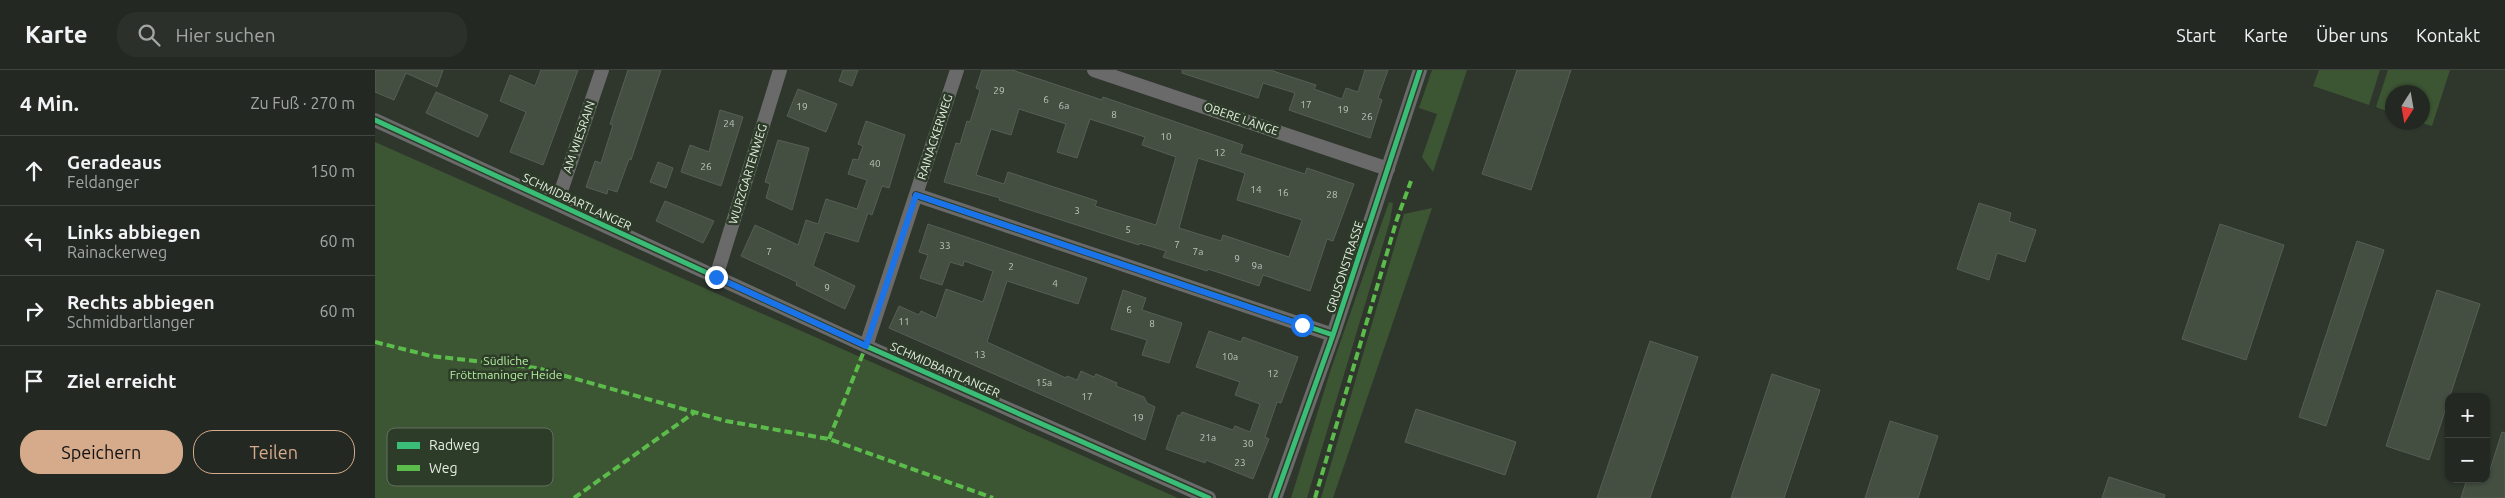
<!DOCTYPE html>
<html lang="de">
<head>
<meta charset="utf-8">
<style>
  :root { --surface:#232922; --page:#2b312a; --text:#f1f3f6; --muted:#a3a6a5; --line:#404540; --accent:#d6ab8b }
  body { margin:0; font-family:Ubuntu,sans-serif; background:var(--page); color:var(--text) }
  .controls { position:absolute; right:15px; bottom:15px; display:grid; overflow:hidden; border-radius:10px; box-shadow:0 1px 4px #0004 }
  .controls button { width:45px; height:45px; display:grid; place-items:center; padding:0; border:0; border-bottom:1px solid var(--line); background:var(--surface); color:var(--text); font:25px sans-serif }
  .compass { position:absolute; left:2010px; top:15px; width:45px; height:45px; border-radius:50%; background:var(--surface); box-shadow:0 1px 4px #0004; rotate:191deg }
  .stop { position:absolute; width:15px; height:15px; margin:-11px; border:4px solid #1a73e8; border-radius:50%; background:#fff }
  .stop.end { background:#1a73e8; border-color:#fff; box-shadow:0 1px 5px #0008 }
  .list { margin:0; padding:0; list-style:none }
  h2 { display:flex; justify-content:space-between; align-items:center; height:65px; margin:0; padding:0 20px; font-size:21px }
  h2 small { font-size:16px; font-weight:400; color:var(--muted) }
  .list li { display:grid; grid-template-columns:32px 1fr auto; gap:15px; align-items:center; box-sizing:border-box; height:70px; padding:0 20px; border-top:1px solid var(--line) }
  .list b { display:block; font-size:19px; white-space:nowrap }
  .list p { margin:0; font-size:16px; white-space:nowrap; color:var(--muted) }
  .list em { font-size:16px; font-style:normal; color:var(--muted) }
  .actions { display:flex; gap:10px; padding:15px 20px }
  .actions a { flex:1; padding:11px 0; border:1px solid var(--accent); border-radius:20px; text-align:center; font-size:18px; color:var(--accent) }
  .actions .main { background:var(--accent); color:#111 }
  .icon { flex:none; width:28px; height:28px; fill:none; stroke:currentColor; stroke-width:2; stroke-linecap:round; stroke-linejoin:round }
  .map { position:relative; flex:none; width:2130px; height:428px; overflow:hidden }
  header { display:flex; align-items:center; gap:30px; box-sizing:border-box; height:70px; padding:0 25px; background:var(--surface); border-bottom:1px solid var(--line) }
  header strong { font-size:24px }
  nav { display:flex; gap:28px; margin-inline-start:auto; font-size:18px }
  .search { width:350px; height:45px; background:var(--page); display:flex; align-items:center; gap:12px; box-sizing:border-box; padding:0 18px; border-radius:20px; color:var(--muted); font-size:19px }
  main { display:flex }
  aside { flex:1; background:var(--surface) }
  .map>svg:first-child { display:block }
</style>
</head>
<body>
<header>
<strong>Karte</strong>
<div class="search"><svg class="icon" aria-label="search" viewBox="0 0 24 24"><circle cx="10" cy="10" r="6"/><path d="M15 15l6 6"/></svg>Hier suchen</div>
<nav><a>Start</a><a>Karte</a><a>Über uns</a><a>Kontakt</a></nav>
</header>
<main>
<aside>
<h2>4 Min.<small>Zu Fuß · 270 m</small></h2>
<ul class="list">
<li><svg class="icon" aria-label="ahead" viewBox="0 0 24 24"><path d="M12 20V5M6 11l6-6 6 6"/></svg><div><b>Geradeaus</b><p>Feldanger</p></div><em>150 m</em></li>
<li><svg class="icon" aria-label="left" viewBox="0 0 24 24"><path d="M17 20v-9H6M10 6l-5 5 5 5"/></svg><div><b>Links abbiegen</b><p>Rainackerweg</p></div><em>60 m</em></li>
<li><svg class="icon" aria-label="right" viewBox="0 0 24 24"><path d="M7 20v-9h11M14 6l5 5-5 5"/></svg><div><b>Rechts abbiegen</b><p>Schmidbartlanger</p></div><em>60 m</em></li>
<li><svg class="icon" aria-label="arrive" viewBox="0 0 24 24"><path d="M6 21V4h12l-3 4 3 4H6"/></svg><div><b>Ziel erreicht</b></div></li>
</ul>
<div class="actions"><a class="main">Speichern</a><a>Teilen</a></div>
</aside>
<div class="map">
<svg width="2130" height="428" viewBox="0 0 2130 428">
  <rect width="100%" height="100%" fill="#2f372d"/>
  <path fill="#3c5533" d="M 1057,0 L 1092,0 L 1058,102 L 1047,87 L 1062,44 L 1044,38 Z
    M 1944,0 L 2005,0 L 1994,35 L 1938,16 Z
    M 2013,0 L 2075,0 L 2057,56 L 2047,53 L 2048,22 L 2018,22 L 2017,43 L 2001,37 Z
    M 0,72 L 803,428 L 0,428 Z
    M 1014,132 L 1018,133 L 1015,151 L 932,428 L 916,428 L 956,299 Z
    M 1057,138 L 958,428 L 946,428 L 1029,144 Z"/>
  <path fill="#444e41" stroke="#575e54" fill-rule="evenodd" d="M 0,0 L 68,0 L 62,17 L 31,3 L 19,30 L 0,22 Z
    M 166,0 L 203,0 L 168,95 L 135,82 L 151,42 L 125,31 L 135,5 L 160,16 Z
    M 253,0 L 286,0 L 256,90 L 254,89 L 242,122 L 233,119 L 232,124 L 211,117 L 220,91 L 226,93 L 238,55 L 235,54 Z
    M 468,0 L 483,0 L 477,16 L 464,11 Z
    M 607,0 L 637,0 L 727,30 L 728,27 L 868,75 L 865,83 L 930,104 L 932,98 L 979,114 L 958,171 L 952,169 L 935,221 L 888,205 L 884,216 L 833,199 L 832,201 L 788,187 L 791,181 L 764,173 L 764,175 L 624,130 L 625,128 L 569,112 L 581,73 L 585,74 L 592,51 L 595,52 L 605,20 L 601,18 ZM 644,39 L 691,54 L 682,82 L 702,88 L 715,49 L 770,67 L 767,75 L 801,87 L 781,155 L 720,136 L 722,131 L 633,102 L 629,114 L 601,105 L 616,59 L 636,65 ZM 823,88 L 870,103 L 862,130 L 927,150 L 914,187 L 848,165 L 846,171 L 804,158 Z
    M 807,0 L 895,0 L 941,15 L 939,19 L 967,29 L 971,18 L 983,22 L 990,0 L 1013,0 L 1003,28 L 1007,30 L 995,68 L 914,40 L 920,23 L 888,13 L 883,28 L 807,3 Z
    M 1142,0 L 1196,0 L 1156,120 L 1107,104 Z
    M 423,19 L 462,34 L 451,62 L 412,46 Z
    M 61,22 L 113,45 L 103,67 L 51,43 Z
    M 345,40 L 368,47 L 346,116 L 306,102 L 315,75 L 334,82 Z
    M 491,51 L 530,65 L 514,118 L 507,116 L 497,145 L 493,143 L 483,172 L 450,162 L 438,196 L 480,216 L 470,239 L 421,215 L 422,212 L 366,186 L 380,155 L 423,175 L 431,150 L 443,154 L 451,129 L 482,139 L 492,110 L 473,104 L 478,89 L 483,90 L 488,76 L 483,74 Z
    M 403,70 L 434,78 L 417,140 L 391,128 L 395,114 L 390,112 Z
    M 283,92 L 298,98 L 291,118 L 275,112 Z
    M 290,131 L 339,151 L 328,173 L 281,151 Z
    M 1604,133 L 1636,143 L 1634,151 L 1661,160 L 1650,192 L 1622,183 L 1614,210 L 1582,199 Z
    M 553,154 L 712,208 L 703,234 L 632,211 L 612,272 L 691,308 L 692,306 L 702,310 L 706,301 L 719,307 L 721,304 L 742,313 L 741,316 L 769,327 L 772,333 L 780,337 L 770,370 L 514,258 L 524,236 L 544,245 L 546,241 L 561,248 L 571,219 L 608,232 L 618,201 L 589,191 L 588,196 L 575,192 L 567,215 L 545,208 L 553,185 L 544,182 Z
    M 1845,154 L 1909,175 L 1871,290 L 1807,269 Z
    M 1982,171 L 2009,180 L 1951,356 L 1924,347 Z
    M 748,220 L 771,228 L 767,240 L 807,253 L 794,293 L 767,285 L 772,270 L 736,259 Z
    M 2062,220 L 2105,234 L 2054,390 L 2011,376 Z
    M 834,261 L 866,272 L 868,267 L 923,287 L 906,333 L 902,332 L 890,367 L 894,369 L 878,409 L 831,390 L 830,393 L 791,379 L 803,345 L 805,346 L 807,342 L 858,360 L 860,356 L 875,362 L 885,334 L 860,325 L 865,312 L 821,297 Z
    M 1275,271 L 1323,287 L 1275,428 L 1222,428 Z
    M 1397,304 L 1445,320 L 1409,428 L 1356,428 Z
    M 1041,339 L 1141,372 L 1130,405 L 1030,372 Z
    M 1515,351 L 1563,366 L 1543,428 L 1490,428 Z
    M 2127,362 L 2130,363 L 2130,428 L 2086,428 L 2092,409 L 2112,409 Z
    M 1734,407 L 1790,425 L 1789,428 L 1727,428 Z"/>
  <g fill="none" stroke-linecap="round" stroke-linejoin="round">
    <path stroke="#6a6a6a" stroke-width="14" d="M 719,0 L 1013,99
      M 0,50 L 491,276 L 834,428
      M 541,125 L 958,265
      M 182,133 L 227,0
      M 341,207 L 405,0
      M 491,276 L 582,0
      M 900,428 L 958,265 L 1045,0"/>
    <path stroke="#5cbc4b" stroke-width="4" stroke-dasharray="8 4" stroke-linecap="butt" d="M 0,272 L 56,286 L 162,298 L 351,351 L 454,369 L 618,428
      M 454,369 L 491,276
      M 199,428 L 320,342
      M 940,428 L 1022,149 L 1036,111"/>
    <g stroke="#2d3b29" stroke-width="8">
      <path id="cycleway" d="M 0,50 L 491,276 L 834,428
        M 541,125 L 958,265
        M 900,428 L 958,265 L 1045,0"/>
    </g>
    <use href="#cycleway" stroke="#3abd76" stroke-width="5"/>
  </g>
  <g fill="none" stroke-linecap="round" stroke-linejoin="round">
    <path stroke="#1a73e8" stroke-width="6" d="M 341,207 L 491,276 L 541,125 L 927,255"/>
  </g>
  <g text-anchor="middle" stroke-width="5" stroke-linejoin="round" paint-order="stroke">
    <g font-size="10" fill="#bbc4b8">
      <text x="624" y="24">29</text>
      <text x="671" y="33">6</text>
      <text x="931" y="38">17</text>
      <text x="689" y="39">6a</text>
      <text x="427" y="40">19</text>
      <text x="968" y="43">19</text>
      <text x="739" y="48">8</text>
      <text x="992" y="50">26</text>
      <text x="354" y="57">24</text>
      <text x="791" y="70">10</text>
      <text x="845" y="86">12</text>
      <text x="500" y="97">40</text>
      <text x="331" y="100">26</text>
      <text x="881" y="123">14</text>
      <text x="908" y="126">16</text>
      <text x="957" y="128">28</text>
      <text x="702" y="144">3</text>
      <text x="753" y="163">5</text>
      <text x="802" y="178">7</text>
      <text x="570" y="179">33</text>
      <text x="394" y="185">7</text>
      <text x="823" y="185">7a</text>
      <text x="862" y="192">9</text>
      <text x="882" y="199">9a</text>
      <text x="636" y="200">2</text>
      <text x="680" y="217">4</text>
      <text x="452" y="221">9</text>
      <text x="754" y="243">6</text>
      <text x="529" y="255">11</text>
      <text x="777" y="257">8</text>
      <text x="605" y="288">13</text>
      <text x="855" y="290">10a</text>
      <text x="898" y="307">12</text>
      <text x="669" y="316">15a</text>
      <text x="712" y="330">17</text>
      <text x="763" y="351">19</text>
      <text x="833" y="371">21a</text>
      <text x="873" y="377">30</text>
      <text x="865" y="396">23</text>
    </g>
    <g font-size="12" fill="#e3ece0" stroke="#2d3b29">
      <text transform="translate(866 49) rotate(19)" y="4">OBERE LÄNGE</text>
      <text transform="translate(204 67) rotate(-71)" y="4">AM WIESRAIN</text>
      <text transform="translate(560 67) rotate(-72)" y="4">RAINACKERWEG</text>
      <text transform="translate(373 104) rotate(-73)" y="4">WURZGARTENWEG</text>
      <text transform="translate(202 132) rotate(25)" y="4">SCHMIDBARTLANGER</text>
      <text transform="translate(970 197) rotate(-72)" y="4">GRUSONSTRASSE</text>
      <text transform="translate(570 300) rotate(24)" y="4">SCHMIDBARTLANGER</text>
    </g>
    <g font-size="12" fill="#b4ef9e" stroke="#2d3b29">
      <text x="131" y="295">Südliche<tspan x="131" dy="14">Fröttmaninger Heide</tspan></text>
    </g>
  </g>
  <rect x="12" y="358" width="166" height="58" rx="8" fill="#2d3b29" stroke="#647060" stroke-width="1"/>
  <rect x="22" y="372" width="23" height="7" fill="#3abd76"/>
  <rect x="22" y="395" width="23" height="6" fill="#5cbc4b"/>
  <g font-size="14" fill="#e3ece0">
    <text x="54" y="380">Radweg</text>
    <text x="54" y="403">Weg</text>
  </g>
</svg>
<div class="controls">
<button>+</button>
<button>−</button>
</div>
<svg class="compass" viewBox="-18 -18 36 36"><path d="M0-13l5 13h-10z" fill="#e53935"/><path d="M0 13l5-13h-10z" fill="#a3a6a5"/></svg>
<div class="stop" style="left:927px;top:255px"></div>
<div class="stop end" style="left:341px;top:207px"></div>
</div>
</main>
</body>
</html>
